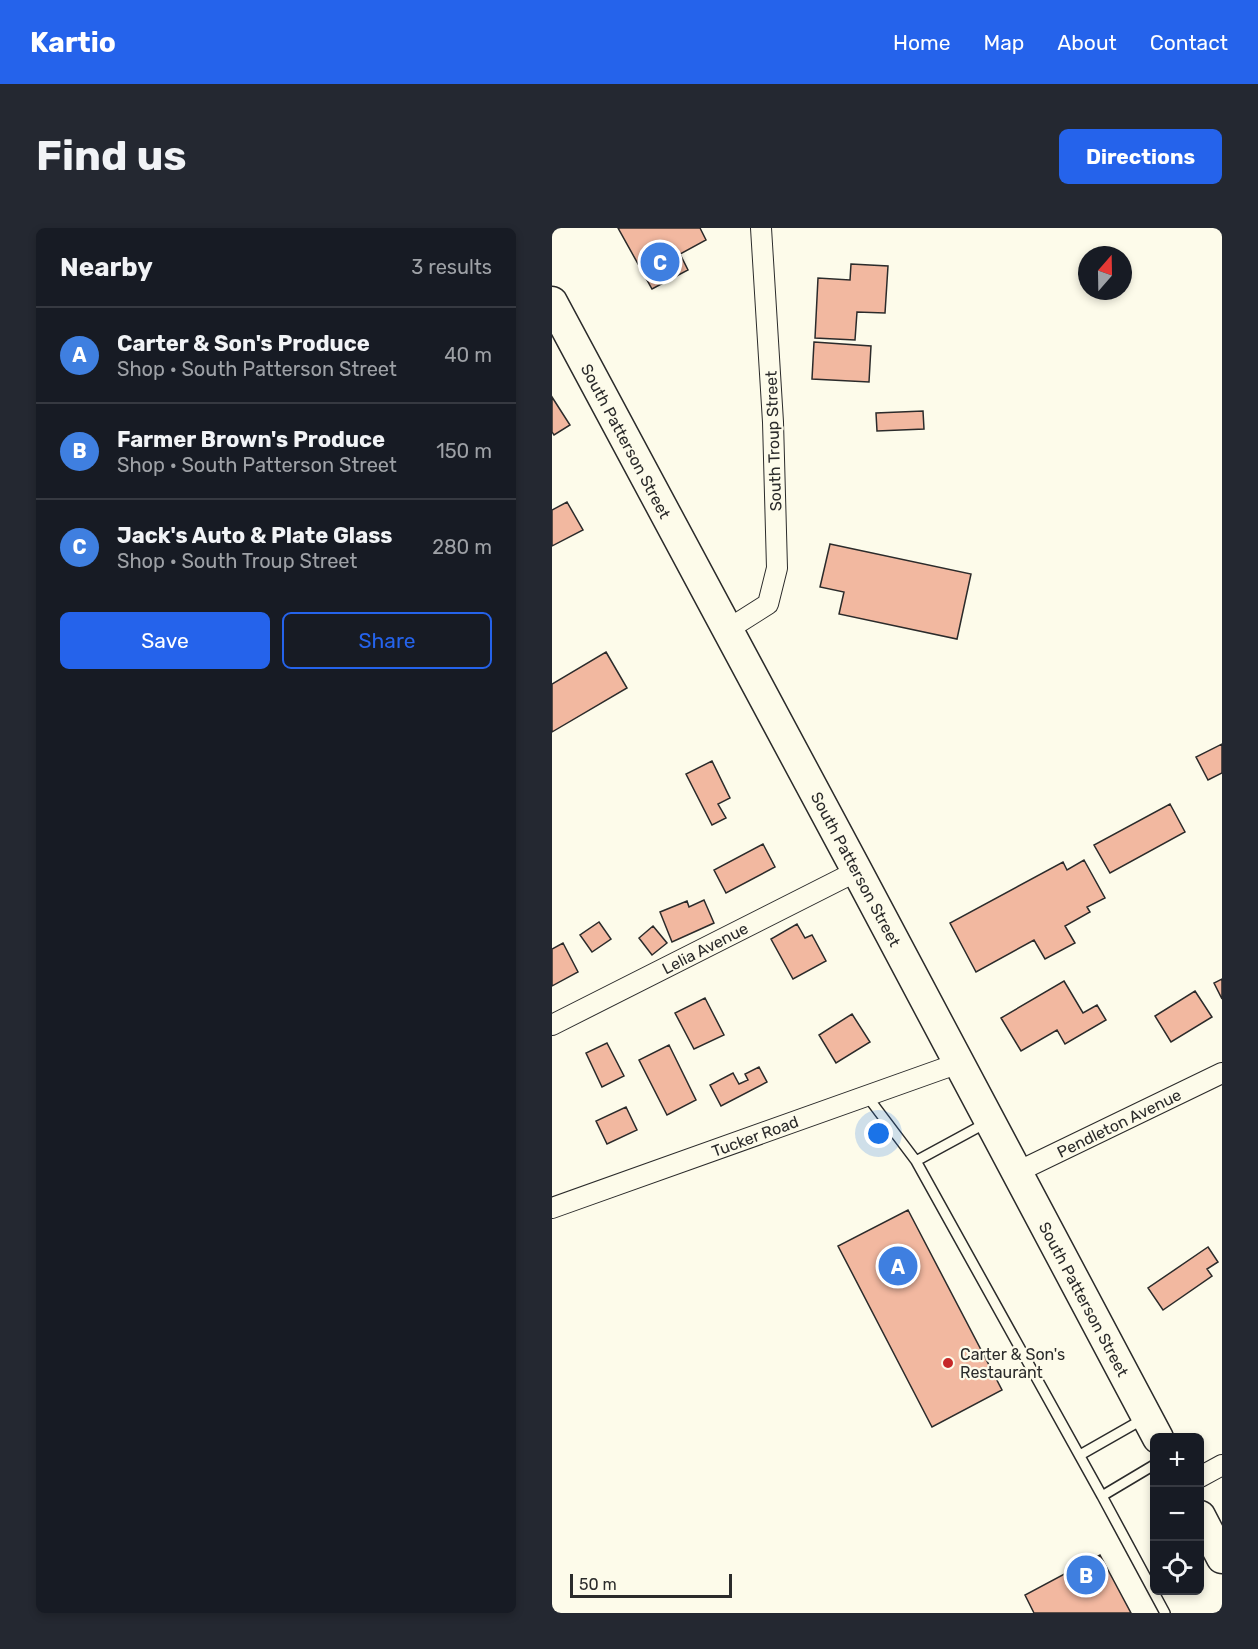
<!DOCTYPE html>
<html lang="en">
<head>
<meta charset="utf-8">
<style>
  :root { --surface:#171b24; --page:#242831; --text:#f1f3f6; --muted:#9ea1a6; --line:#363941; --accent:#2563eb }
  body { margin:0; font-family:Rubik,sans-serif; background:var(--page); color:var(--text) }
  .controls { position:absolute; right:18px; bottom:18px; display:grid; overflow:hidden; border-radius:9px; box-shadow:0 3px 9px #0003 }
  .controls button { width:54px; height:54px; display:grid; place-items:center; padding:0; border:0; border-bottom:2px solid var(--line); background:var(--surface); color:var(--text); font:30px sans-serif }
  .compass { position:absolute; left:526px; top:18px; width:54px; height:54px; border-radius:50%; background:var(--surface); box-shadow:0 3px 9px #0003; rotate:20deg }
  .scale { position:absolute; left:18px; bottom:15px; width:162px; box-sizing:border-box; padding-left:6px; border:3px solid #2b2b2b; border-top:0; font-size:16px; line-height:21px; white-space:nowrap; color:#2b2b2b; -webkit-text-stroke:4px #fdfbea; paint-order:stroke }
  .you { position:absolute; left:327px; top:906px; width:21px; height:21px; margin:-15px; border:4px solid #fff; border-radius:50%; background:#1a73e8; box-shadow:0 0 0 9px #1a73e833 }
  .badge { display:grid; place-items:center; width:39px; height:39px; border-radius:50%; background:var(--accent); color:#fff; font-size:20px; font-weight:700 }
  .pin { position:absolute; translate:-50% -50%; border:3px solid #fff; box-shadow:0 2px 6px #0006 }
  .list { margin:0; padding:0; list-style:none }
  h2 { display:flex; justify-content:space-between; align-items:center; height:78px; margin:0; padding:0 24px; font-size:26px }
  h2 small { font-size:20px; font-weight:400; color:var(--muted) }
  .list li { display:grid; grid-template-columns:39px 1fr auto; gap:18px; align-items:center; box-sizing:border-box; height:96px; padding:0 24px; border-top:2px solid var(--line) }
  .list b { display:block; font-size:22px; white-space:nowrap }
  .list p { margin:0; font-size:20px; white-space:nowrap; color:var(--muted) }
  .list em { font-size:20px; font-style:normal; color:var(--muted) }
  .actions { display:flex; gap:12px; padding:18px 24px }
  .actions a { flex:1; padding:14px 0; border:2px solid var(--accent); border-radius:9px; text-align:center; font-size:21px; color:var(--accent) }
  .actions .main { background:var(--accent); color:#fff }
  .icon { flex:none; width:33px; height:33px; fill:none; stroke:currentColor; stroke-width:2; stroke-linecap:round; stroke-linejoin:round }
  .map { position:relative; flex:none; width:670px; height:1385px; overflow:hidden; border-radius:9px }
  header { display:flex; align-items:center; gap:36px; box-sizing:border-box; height:84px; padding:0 30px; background:var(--accent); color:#fff }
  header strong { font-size:28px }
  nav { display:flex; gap:33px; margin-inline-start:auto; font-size:21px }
  .intro { display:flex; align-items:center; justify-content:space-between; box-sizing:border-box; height:144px; padding:0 36px }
  h1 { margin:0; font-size:42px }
  .button { padding:15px 27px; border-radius:9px; background:var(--accent); color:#fff; font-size:21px; font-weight:700 }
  main { display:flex; gap:36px; padding:0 36px }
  aside { flex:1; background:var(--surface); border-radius:9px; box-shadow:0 3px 9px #0003 }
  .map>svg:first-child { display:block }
</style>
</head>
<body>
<header>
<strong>Kartio</strong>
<nav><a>Home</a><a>Map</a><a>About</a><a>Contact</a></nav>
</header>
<div class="intro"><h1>Find us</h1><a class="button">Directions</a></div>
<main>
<aside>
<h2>Nearby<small>3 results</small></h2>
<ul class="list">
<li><span class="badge" style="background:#3f7fe0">A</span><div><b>Carter &amp; Son's Produce</b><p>Shop · South Patterson Street</p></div><em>40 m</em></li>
<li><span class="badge" style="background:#3f7fe0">B</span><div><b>Farmer Brown's Produce</b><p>Shop · South Patterson Street</p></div><em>150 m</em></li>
<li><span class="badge" style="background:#3f7fe0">C</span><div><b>Jack's Auto &amp; Plate Glass</b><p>Shop · South Troup Street</p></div><em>280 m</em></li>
</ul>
<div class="actions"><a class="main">Save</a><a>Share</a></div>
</aside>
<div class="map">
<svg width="670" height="1385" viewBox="0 0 670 1385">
  <rect width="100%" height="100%" fill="#fdfbea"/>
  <path fill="#f2b8a0" stroke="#2b2b2b" stroke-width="1.5" d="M 66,0 L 148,0 L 154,12 L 128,26 L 136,42 L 100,61 Z
    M 299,36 L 336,38 L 333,85 L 305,84 L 303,112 L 263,110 L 266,50 L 298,52 Z
    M 262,114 L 319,118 L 317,154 L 260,151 Z
    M 0,169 L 18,197 L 2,207 L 0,204 Z
    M 371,183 L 372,201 L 325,203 L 324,185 Z
    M 15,274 L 31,302 L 0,318 L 0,282 Z
    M 278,316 L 419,346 L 405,411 L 287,386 L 292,364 L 268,359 Z
    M 54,424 L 75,460 L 0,504 L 0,456 Z
    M 670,516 L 670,545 L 656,552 L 644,529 Z
    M 160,533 L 178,570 L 166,576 L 174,590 L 160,597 L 134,546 Z
    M 618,576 L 633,604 L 558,645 L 542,617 Z
    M 211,616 L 223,639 L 174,665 L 162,642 Z
    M 532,632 L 553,670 L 535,679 L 538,684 L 513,698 L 523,715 L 493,731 L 482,712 L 424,744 L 398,695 L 511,634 L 515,642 Z
    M 152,672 L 162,695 L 120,714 L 108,684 L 135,673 L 137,679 Z
    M 47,694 L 59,711 L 40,724 L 28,707 Z
    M 245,696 L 253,710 L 260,707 L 274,733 L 241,751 L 219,711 Z
    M 101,698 L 115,715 L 100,727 L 87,710 Z
    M 11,715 L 26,744 L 0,758 L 0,721 Z
    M 670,751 L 670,771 L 662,755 Z
    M 512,753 L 531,785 L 545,777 L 554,792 L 513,816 L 505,802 L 469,823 L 449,790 Z
    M 643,763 L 660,789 L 619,814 L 603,788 Z
    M 153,770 L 172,807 L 142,821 L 123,785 Z
    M 300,786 L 318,814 L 284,835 L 267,807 Z
    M 55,815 L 72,848 L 50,859 L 34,825 Z
    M 117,817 L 144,872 L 115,887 L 87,832 Z
    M 207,839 L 215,854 L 169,878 L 158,857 L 181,845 L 187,856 L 196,852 L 193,846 Z
    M 74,879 L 85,902 L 55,916 L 44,893 Z
    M 356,982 L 450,1162 L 380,1199 L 286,1018 Z
    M 656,1019 L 666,1034 L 655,1041 L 660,1048 L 611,1082 L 596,1060 Z
    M 548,1327 L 579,1385 L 482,1385 L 473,1367 Z"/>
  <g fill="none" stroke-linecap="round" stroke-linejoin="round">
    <g stroke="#2b2b2b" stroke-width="12">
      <path id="lane" d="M 315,868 L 364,933
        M 434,895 L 364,933 L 550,1268
        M 528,1227 L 593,1190
        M 602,1237 L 550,1268 L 613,1385"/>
    </g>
    <g stroke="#2b2b2b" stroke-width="22">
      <path id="street" d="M 175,402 L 216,376 L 225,340 L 221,194 L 209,0
        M 0,797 L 305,643
        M 465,944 L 670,845
        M 0,980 L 407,835
        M 648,1249 L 670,1237"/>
    </g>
    <g stroke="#2b2b2b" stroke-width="33">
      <path id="primary" d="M 0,74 L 305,643 L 606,1210
        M 648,1288 L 670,1330"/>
    </g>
    <use href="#lane" stroke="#fdfbea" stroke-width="9"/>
    <use href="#street" stroke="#fdfbea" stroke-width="20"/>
    <use href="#primary" stroke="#fdfbea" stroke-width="30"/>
  </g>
  <circle fill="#c62828" stroke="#fdfbea" stroke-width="2" cx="396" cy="1135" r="6"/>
  <g text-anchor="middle" stroke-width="4.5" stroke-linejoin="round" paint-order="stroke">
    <g font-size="16" fill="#2b2b2b" stroke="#fdfbea">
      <text transform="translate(74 213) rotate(62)" y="6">South Patterson Street</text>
      <text transform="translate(221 213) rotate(-92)" y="6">South Troup Street</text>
      <text transform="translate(304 641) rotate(62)" y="6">South Patterson Street</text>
      <text transform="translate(153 720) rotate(-27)" y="6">Lelia Avenue</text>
      <text transform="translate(567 895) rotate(-26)" y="6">Pendleton Avenue</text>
      <text transform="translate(203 908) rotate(-20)" y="6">Tucker Road</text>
      <text transform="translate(532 1071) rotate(62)" y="6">South Patterson Street</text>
    </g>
    <g font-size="16" fill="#2b2b2b" stroke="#fdfbea" text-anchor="start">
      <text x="408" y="1132">Carter &amp; Son's<tspan x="408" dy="18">Restaurant</tspan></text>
    </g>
  </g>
</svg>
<div class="controls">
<button>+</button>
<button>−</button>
<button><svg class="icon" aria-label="locate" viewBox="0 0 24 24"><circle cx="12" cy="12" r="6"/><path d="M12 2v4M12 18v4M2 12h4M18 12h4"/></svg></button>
</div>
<svg class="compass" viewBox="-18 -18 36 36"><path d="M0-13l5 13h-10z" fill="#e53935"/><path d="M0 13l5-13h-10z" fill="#9ea1a6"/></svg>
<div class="scale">50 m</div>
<div class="you"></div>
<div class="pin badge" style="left:346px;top:1038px;background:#3f7fe0">A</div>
<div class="pin badge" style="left:534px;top:1347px;background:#3f7fe0">B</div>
<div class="pin badge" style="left:108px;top:34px;background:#3f7fe0">C</div>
</div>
</main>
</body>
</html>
